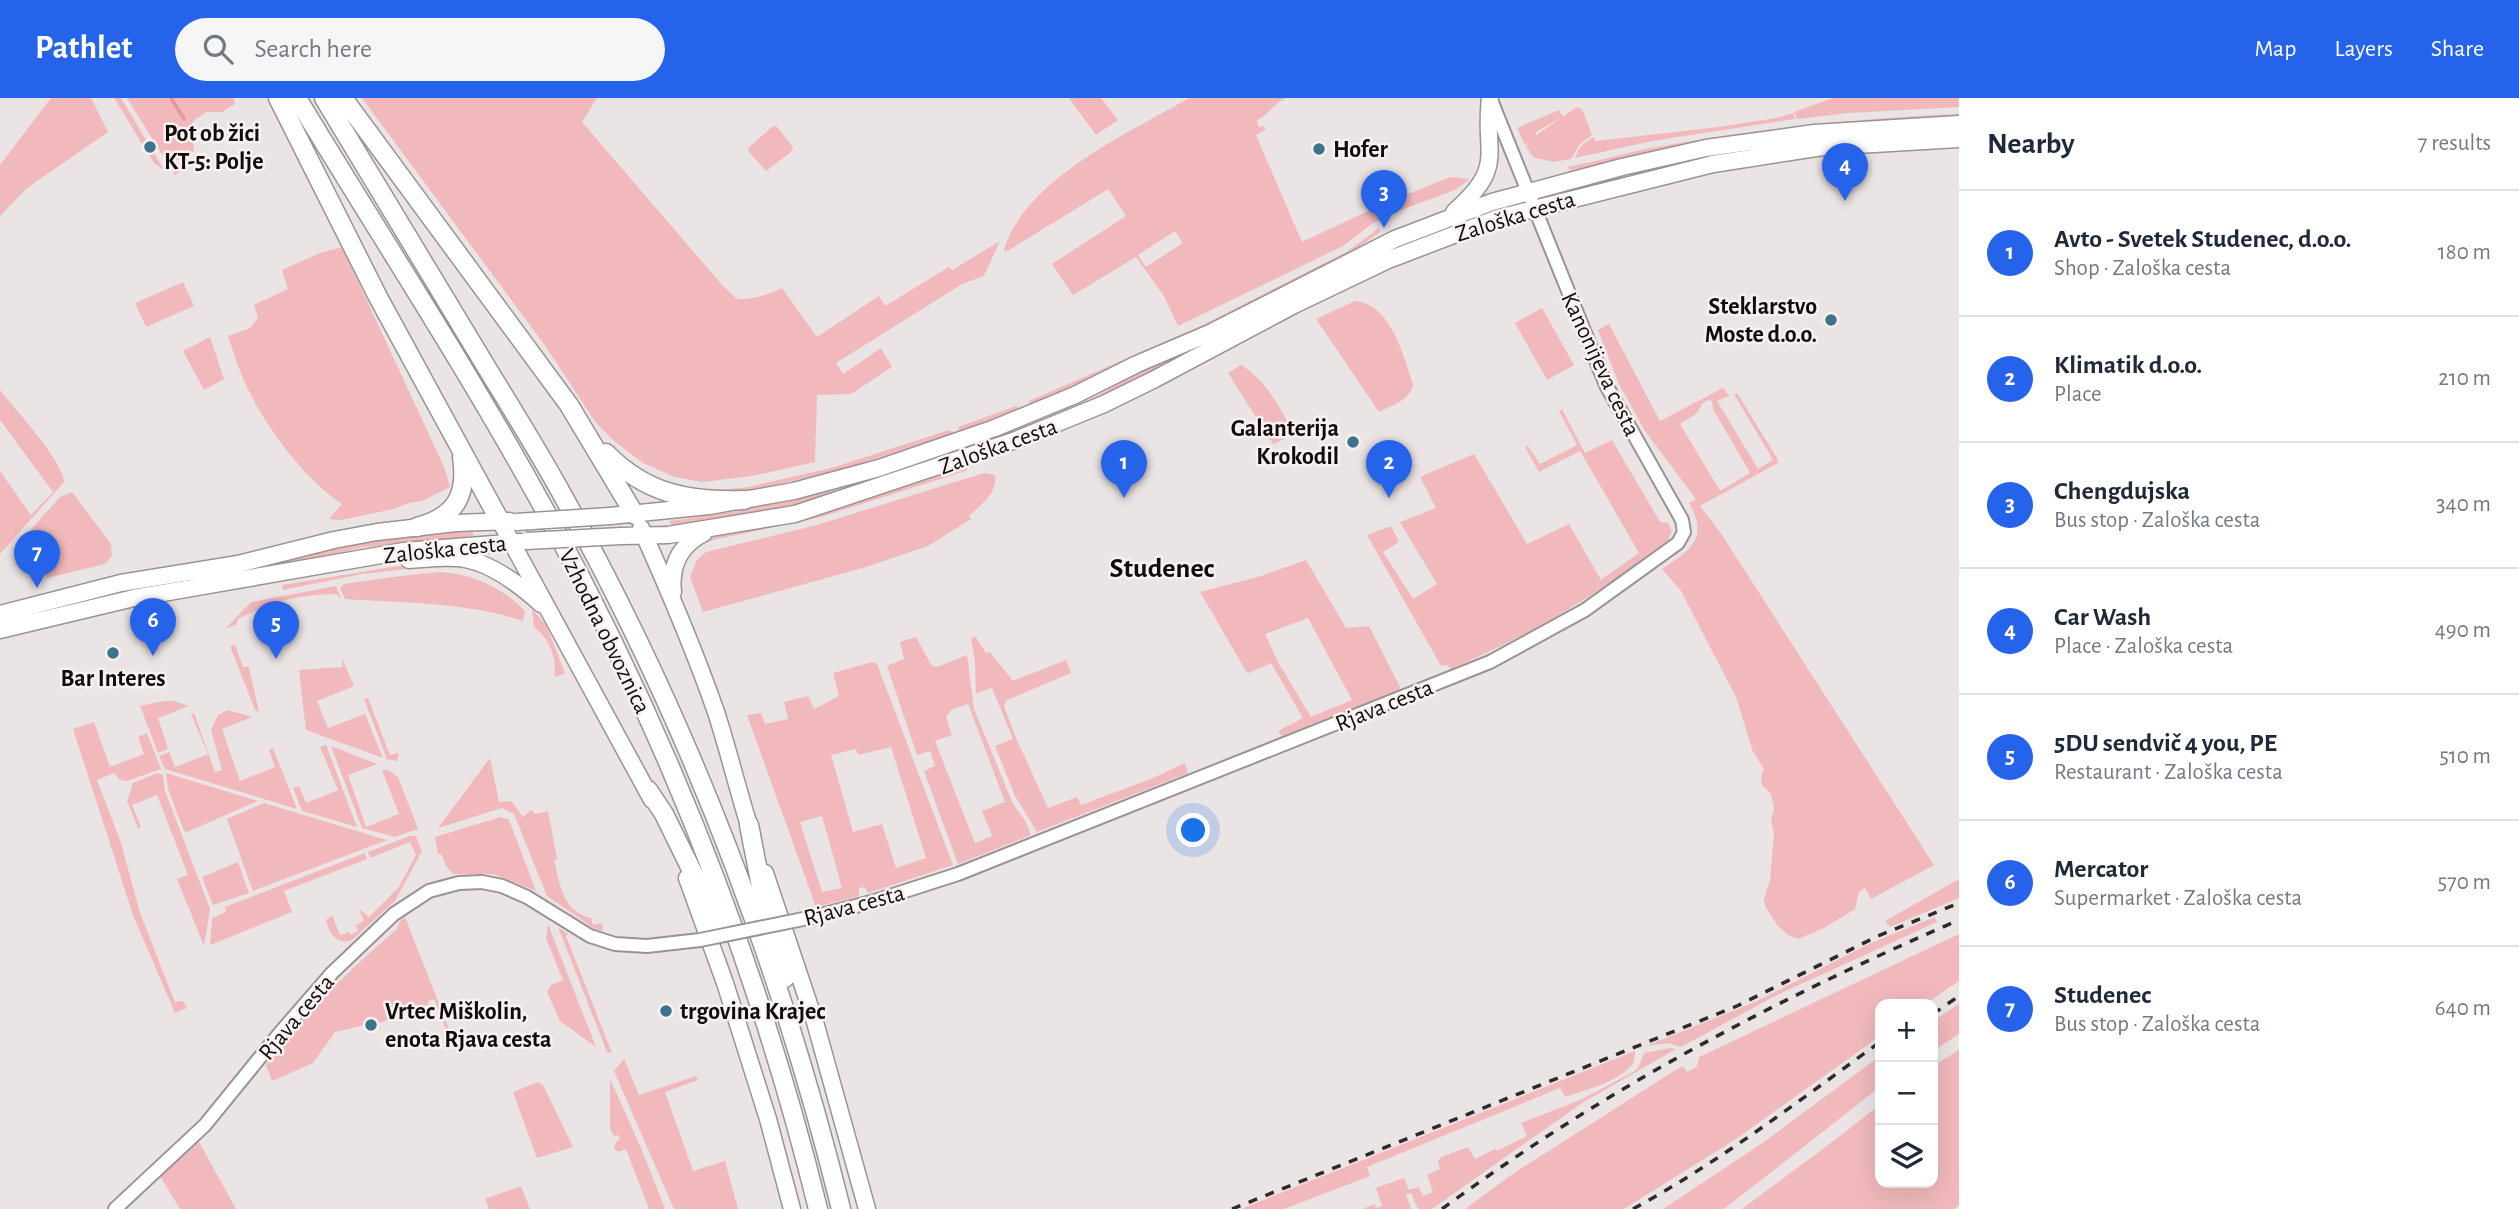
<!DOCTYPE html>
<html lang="en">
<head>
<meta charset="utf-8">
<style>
  :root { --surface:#fff; --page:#f6f6f7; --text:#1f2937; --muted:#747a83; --line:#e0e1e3; --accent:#2563eb }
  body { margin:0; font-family:"Alegreya Sans",sans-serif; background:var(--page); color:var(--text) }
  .controls { position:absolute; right:21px; bottom:21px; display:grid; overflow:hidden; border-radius:14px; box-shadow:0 7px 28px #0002 }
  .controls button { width:63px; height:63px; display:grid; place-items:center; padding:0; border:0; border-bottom:2px solid var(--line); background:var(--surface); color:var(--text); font:35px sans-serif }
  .you { position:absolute; left:1194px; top:733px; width:24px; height:24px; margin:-18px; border:5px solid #fff; border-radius:50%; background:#1a73e8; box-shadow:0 0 0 10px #1a73e833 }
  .badge { display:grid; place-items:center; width:46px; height:46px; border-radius:50%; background:var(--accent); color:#fff; font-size:23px; font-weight:700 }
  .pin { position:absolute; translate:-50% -58px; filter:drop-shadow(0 2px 4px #0008) }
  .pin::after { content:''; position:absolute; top:37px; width:24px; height:21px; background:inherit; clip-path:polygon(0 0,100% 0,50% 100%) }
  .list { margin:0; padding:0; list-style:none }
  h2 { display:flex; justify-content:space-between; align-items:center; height:91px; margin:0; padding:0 28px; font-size:30px }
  h2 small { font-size:23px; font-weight:400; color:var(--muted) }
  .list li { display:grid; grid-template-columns:46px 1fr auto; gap:21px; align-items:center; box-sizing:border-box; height:126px; padding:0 28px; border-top:2px solid var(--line) }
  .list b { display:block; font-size:26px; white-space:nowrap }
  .list p { margin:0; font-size:23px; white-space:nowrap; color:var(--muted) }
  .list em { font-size:23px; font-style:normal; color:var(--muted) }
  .icon { flex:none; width:38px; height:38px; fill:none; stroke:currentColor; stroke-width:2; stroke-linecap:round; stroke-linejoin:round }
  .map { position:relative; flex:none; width:1959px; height:1111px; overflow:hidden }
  header { display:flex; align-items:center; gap:42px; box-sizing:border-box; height:98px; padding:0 35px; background:var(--accent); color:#fff }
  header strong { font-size:33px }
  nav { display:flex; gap:38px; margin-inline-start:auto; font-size:24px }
  .search { width:490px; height:63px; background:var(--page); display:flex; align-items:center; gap:18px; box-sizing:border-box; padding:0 24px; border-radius:38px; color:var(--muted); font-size:26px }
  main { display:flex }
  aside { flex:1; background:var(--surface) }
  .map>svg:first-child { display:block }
</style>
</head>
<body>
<header>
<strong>Pathlet</strong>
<div class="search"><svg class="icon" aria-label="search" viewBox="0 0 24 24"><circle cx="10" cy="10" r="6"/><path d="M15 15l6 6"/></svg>Search here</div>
<nav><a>Map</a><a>Layers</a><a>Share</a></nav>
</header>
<main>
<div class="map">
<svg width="1959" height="1111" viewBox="0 0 1959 1111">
  <rect width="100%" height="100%" fill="#ebe4e4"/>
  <path fill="#f1b9bb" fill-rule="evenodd" d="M 51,0 L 91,0 L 108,34 L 27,90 L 0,118 L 0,67 Z
    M 114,0 L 121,0 L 164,72 L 154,65 Z
    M 127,0 L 234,0 L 235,6 L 222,14 L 206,14 L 193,23 L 191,29 L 194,52 L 187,60 L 176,62 L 181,73 L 175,77 Z
    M 362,0 L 597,0 L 582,24 L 723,188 L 737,201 C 753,202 767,197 782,190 L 817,239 L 879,198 L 885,208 L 949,169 L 952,172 L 1000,143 L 984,178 L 962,186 L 836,265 L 843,276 L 881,250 L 892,269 L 851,296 L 817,297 L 815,364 L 752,378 L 702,384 L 675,379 L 643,365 L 614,343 L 596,325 L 546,249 Z
    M 1069,0 L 1101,0 L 1118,22 L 1096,37 Z
    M 1189,0 L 1286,0 C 1273,6 1269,17 1257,22 L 1259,29 L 1263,28 L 1266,31 L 1256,37 L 1302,144 L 1383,106 L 1389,118 L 1373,125 L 1343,148 L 1178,228 L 1164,198 L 1136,159 L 1073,197 L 1052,166 L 1126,118 L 1108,91 L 1006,154 L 1004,152 C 1025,81 1129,35 1189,0 ZM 1175,133 L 1183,145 L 1146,169 L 1138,157 Z
    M 1833,0 L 1959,0 L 1959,9 L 1849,15 L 1797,21 L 1794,14 Z
    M 1577,9 L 1582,11 L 1592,37 L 1580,46 L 1571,61 L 1553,64 L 1533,59 L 1526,48 L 1530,43 L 1525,47 L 1517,30 L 1535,22 L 1537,24 L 1536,22 L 1559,12 L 1563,19 L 1537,33 L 1535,38 Z
    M 1793,15 L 1795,21 L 1652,43 L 1575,60 L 1581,48 L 1593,39 L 1595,43 L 1719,29 L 1776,20 Z
    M 1959,16 L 1959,20 L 1763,36 L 1660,52 L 1570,73 L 1568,69 C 1600,63 1631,53 1662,48 C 1761,31 1859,20 1959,16 Z
    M 773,28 L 777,29 L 793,49 L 791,54 L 766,73 L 749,54 L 748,50 Z
    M 1450,79 L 1470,81 L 1455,92 L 1393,115 L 1388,104 Z
    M 1379,130 L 1380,134 L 1354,153 L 1217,225 L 1031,307 L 1029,303 L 1201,228 L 1348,153 Z
    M 1416,141 L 1119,292 L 1041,326 L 1039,323 L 1095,299 L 1147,269 L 1376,156 Z
    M 342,149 L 445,371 L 450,389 L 422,403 L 408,405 L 394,411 L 341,422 L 329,421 L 342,406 C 305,382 266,329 247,289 C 239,273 234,255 228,238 L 250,230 L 258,220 L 254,207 L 288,191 L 282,172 L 320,155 Z
    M 183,184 L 194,208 L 146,229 L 135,205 Z
    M 1355,203 C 1391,206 1403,257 1413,286 C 1411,302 1392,307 1379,314 L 1316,221 Z
    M 1542,210 L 1574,267 L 1547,282 L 1515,225 Z
    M 1609,226 L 1660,323 L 1723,290 L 1729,298 L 1717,303 L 1758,371 L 1773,362 L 1734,296 L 1737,295 L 1777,360 L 1778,365 L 1700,408 L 1720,434 L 1934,767 L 1871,801 L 1865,790 L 1859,794 L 1855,811 L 1824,830 L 1798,841 L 1787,836 L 1777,827 L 1765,808 L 1764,801 L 1770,782 L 1774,735 L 1771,722 L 1774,711 L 1771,696 L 1762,687 L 1761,678 L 1764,671 L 1753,654 L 1736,599 L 1681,493 L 1662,471 C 1691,451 1709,441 1689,405 L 1696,401 L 1645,333 L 1619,286 L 1598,232 ZM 1708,302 L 1712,303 L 1713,311 L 1750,375 L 1720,393 L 1680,326 L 1696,316 L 1703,305 Z
    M 210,239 L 224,281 L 204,292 L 183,253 Z
    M 1241,267 C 1264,280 1280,309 1292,332 L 1291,338 L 1273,346 L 1228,275 Z
    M 0,292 C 14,310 64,364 64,384 L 0,456 L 0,373 L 31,417 L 53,394 L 0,322 Z
    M 1016,308 L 1020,311 L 959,333 L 958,329 L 961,328 Z
    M 1562,311 L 1585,355 L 1612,342 L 1660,424 L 1668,425 L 1672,433 L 1668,442 C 1637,464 1607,488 1575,507 C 1535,532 1494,552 1451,571 L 1447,567 L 1441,568 L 1367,437 L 1391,428 L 1399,444 L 1383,454 L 1413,501 L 1437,486 L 1400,424 L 1436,410 L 1420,379 L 1474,356 L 1527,446 L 1569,426 L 1601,482 L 1639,455 L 1580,353 L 1539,374 L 1525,349 L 1528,348 L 1540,366 L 1577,347 L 1559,313 Z
    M 949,332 L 955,335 L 836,373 L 748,393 L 698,396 L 670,386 L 708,393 L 748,389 L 835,369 Z
    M 961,351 L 963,355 L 806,407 L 673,430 L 669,423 C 769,410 868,389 961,351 Z
    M 967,367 L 968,371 L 965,373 L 821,419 L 713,442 L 700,447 L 685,459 L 705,441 L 812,418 Z
    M 984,375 L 995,377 C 998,394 981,407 969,418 L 971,421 L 928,448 L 866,469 L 703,514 L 690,479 L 697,462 L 706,454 L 817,427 Z
    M 72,394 L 111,446 L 112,458 L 105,466 L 47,480 L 25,438 L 60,399 Z
    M 470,430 L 474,438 L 364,449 L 277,469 L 204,480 L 293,462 L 362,443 Z
    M 1306,462 L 1346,530 L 1369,528 L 1401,591 L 1282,638 L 1278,633 L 1303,620 L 1271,565 L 1249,575 L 1246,573 L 1200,494 L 1261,478 ZM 1308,520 L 1352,602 L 1311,619 L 1278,564 L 1265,536 Z
    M 436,464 L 458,465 L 491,476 L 487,477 L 457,468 L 433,468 L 362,476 L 283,492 L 282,487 L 392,469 Z
    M 441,474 C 473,476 503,490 525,513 L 523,523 C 467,504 403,505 345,501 L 340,490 L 344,486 L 400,478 Z
    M 336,488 L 341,501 L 336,496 C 297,497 273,503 238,521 L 236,527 L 226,530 L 251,504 Z
    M 532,511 L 546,527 L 565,575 L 555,579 C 556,559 550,541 534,529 Z
    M 975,538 L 986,555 L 990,554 L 1013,583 L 1066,562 L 1071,575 L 1007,602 L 1004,608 L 1016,640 L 1048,710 L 1077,699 L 1081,707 L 1153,680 L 1185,665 L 1188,675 L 1037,734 L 1015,698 L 995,648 L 1013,641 L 992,590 L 976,595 L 975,564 L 971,541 Z
    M 916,539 L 932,568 L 937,569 L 967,557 L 974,611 L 1013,706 L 1026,724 L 1031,737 L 958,766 L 924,673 L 935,668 L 930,653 L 917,657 L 887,568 L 904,561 L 900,544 ZM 968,606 L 1005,704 L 982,713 L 992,738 L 975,745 L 935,643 L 952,637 L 946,619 L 951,612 Z
    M 235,547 L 243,569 L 249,569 L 259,614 L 255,612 L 230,548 Z
    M 342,560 L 354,588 L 317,603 L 328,630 L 365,616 L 383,660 L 306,632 L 299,572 L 342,569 Z
    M 872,564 L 877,566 L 953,767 L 868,795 L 865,789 L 859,790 L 859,798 L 816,809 L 747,617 L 761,615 L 765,626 L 788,621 L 784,604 L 808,598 L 814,611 L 839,598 L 833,575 ZM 891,649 L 926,760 L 896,770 L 882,726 L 853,734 L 831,657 L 856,651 L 858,657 ZM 822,718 L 842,790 L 822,794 L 800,724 Z
    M 368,600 L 390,657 L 399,655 L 397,663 L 387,661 L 364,601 Z
    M 164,603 L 174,603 L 189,608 L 158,620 L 168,651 L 158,655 L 140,608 Z
    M 228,612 L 252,619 L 222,631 L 240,683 L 275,669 L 269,652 L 273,650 L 297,711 L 165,671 L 159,658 L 169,654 L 175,669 L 208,656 L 191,616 L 194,615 L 215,674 L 222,672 L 211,632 L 218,617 Z
    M 94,624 L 110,669 L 144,656 L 138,639 L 147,635 L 161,671 L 127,683 L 120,682 L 114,675 L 97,682 L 121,745 L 140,815 L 175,904 L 183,903 L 187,910 L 175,915 L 133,817 L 73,631 Z
    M 326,647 L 357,729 L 302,713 L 293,690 L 299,688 L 306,705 L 338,692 L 320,649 Z
    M 331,648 L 377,666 L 348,677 L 366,729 L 399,716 L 382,672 L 388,672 L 398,679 L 418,731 L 395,739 L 362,730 Z
    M 490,660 L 499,704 L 511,703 L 523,719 L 531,712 L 535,716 L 548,713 L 557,761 L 554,762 C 560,786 562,813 591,820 L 593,827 L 602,825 L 603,833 L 595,831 L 547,798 L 514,716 L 502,710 L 438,730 Z
    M 157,675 L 163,677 L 165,693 L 210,811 L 204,848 L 177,781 L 188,777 L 157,697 L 132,707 L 141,729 L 138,730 L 127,703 L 133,685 Z
    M 166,675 L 258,703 L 187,734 L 184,733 L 168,691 Z
    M 264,705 L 387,742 L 253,793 L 227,721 Z
    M 501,719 L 509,722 L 536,793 L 493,776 L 453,776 L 446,768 L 441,756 L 438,756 L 435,739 Z
    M 410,738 L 416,738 L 422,753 L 395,803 L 352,842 C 336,848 329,834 326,822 L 332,817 L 340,837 L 349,834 L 351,837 L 358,833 L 356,827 L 364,823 L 359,811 L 369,819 L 398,790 L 416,757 L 410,744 L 370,760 L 368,754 Z
    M 365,755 L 367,761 L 284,793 L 292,814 L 210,847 L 212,820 L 226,814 L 225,809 Z
    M 238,764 L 249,795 L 213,807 L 202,779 Z
    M 1959,781 L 1959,800 L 1890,829 L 1885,823 Z
    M 405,819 L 452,939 L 450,941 L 434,901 L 428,903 L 429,906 L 372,928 L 370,926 L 335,934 L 313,965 L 272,983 L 266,967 C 304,916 349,872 397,831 L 400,823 Z
    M 1935,819 L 1937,824 L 1777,897 L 1681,949 L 1668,945 L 1646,948 L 1755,904 L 1871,845 Z
    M 548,826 L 596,949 L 560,923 L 547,894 L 551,887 L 563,882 L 546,840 Z
    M 558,829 L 568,836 L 566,838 L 612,955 L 607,954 Z
    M 1959,836 L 1959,883 L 1925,906 L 1880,906 L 1880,938 L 1736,1041 L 1624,1111 L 1465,1111 L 1514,1075 L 1674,973 L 1683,968 L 1687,974 L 1697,969 L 1699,959 Z
    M 1959,906 L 1959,936 L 1933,953 L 1933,923 Z
    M 1670,950 L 1676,951 L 1582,1005 L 1432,1111 L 1418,1111 L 1411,1095 L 1406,1097 L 1411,1111 L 1362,1111 L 1375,1106 L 1376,1110 L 1382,1108 L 1376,1090 L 1404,1080 L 1409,1092 L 1419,1089 L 1423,1098 L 1433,1094 L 1427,1077 L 1440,1071 L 1438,1063 L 1441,1059 L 1468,1049 L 1475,1061 L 1495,1051 L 1497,1053 L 1527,1038 L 1521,1025 L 1580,1002 L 1633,974 L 1638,970 L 1644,955 Z
    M 1959,952 L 1959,1107 L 1954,1111 L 1742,1111 C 1788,1076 1836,1043 1880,1006 L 1880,1085 L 1933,1085 L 1933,968 Z
    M 1635,953 C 1635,958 1635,964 1631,968 C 1615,985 1586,992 1565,999 L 1560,990 L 1367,1069 L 1370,1078 L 1284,1111 L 1241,1111 Z
    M 1880,958 L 1880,989 L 1724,1111 L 1663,1111 L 1764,1044 Z
    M 624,961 L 639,997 L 696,978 L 698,982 L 665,994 L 693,1073 L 725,1063 L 738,1111 L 674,1111 L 614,973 Z
    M 610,981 L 641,1050 L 665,1111 L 649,1111 L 626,1051 L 618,1054 L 614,1050 L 615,1045 L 620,1041 L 618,1037 L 614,1038 L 610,1031 Z
    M 538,984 L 543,987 L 573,1049 L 537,1060 L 513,994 Z
    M 198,1042 L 236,1111 L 180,1111 L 160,1078 Z
    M 521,1088 L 530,1111 L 489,1111 L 485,1101 Z"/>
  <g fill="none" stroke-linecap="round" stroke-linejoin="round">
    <path stroke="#e5979a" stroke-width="3.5" d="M 171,0 L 184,21"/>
    <g stroke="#9a9393" stroke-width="16">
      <path id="minor" d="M 813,819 L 871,804 L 958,776 L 1490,564 L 1585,512 L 1678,445 L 1684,434 L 1682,422 L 1606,287 L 1491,2
        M 115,1111 L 205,1027 L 279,936 L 332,875 L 394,816 L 429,793 L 459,785 L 482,784 L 502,788 L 527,799 L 590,838 L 615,846 L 647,848 L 700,842"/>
    </g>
    <g stroke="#9a9393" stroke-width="19">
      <path id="major" d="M 1454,114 C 1507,67 1483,58 1490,0
        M 610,418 L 709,408 L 794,393 L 879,370 L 995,330 L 1075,297 L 1137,266 L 1212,234 L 1395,141 L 1492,104 L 1622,69 L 1706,50 L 1814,35 L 1959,26
        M 500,423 L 652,702
        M 641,430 C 668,490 694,551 716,614 C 729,654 739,697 752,737
        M 621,438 L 668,437 L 795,416 L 1016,342 L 1104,306 L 1153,282 L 1294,207 L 1388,162 L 1498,120 L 1713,66 L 1823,49 L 1959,41
        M 409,462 C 427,461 447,458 465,461 C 493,466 520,487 541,506
        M 673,494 C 670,467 680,447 704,435
        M 0,516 L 121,485 L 238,466 L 334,442 L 377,434 L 456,425 L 510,423
        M 0,532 L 134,500 L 404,453 L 520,444
        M 765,775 L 815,924 L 867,1111
        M 687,780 L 725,885 L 768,1021 L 792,1111"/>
    </g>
    <g stroke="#9a9393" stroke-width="21">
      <path id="highway" d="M 278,0 L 378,199 L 500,423
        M 297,0 C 377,133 462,262 537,398 C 661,621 757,863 818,1111
        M 324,0 C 379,92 435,183 490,275 C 515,316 540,356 563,398 C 687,621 780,864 841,1111
        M 343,0 L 569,307 L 635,417
        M 606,355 C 646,396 689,404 744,402
        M 417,429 C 455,419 468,398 462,359
        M 648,692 L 664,716 L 720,830
        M 749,727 L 766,814 L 785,880"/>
    </g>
    <use href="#minor" stroke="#fff" stroke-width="12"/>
    <use href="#major" stroke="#fff" stroke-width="16"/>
    <use href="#highway" stroke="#fff" stroke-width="18"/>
    <path stroke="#2d2a2a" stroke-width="3.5" stroke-dasharray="9 9" stroke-linecap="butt" d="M 1933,916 L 1959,898
      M 1232,1111 L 1737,908 L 1878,838 L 1959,805
      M 1442,1111 C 1605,991 1774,902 1959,822
      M 1633,1111 C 1721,1063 1800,1002 1880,944"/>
    <g stroke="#9a9393" stroke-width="16" stroke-linecap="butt">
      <path id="minor-bridge" d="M 700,842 L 813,819"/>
    </g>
    <g stroke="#9a9393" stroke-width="19" stroke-linecap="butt">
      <path id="major-bridge" d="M 516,424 L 610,418
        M 526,443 L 621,438"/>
    </g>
    <use href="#minor-bridge" stroke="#fff" stroke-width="12"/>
    <use href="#major-bridge" stroke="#fff" stroke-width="16"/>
  </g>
  <g fill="#3a758d" stroke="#f9f1f1" stroke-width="2.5">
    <circle cx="150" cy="49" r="7"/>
    <circle cx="1319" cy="51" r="7"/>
    <circle cx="1831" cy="222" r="7"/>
    <circle cx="1353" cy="344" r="7"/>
    <circle cx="113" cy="555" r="7"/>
    <circle cx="666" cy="913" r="7"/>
    <circle cx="371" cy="927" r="7"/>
  </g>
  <g text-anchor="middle" stroke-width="5" stroke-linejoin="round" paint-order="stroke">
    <g font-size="24" font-weight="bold" fill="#0e0c0c" stroke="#f9f1f1" text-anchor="start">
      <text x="164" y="43">Pot ob žici<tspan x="164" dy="28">KT-5: Polje</tspan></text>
      <text x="1333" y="59">Hofer</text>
      <text x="1817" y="216" text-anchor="end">Steklarstvo<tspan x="1817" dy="28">Moste d.o.o.</tspan></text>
      <text x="1339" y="338" text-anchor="end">Galanterija<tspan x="1339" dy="28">Krokodil</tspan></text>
      <text x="113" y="588" text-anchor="middle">Bar Interes</text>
      <text x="385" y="921">Vrtec Miškolin,<tspan x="385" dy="28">enota Rjava cesta</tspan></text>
      <text x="680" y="921">trgovina Krajec</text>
    </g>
    <g font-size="24" fill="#0e0c0c" stroke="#f9f1f1">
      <text transform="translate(1515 118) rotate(-17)" y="8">Zaloška cesta</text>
      <text transform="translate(1601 266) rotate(65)" y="8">Kanonijeva cesta</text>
      <text transform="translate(998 348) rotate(-20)" y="8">Zaloška cesta</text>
      <text transform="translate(445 451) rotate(-6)" y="8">Zaloška cesta</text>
      <text transform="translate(605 533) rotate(64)" y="8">Vzhodna obvoznica</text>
      <text transform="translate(1384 607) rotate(-22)" y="8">Rjava cesta</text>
      <text transform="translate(854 807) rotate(-15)" y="8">Rjava cesta</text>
      <text transform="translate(296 919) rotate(-50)" y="8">Rjava cesta</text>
    </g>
    <g font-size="28" font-weight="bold" fill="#0e0c0c" stroke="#f9f1f1">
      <text x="1162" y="479">Studenec</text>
    </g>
  </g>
</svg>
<div class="controls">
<button>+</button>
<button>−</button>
<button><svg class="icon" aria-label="layers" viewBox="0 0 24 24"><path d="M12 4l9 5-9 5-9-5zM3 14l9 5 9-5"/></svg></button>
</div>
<div class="you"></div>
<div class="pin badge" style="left:1124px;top:400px">1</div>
<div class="pin badge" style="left:1389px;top:400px">2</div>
<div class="pin badge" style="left:1384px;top:130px">3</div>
<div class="pin badge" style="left:1845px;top:103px">4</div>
<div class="pin badge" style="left:276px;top:561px">5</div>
<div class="pin badge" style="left:153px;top:558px">6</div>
<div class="pin badge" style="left:37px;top:490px">7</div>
</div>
<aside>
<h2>Nearby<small>7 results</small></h2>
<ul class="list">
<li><span class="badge">1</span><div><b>Avto - Svetek Studenec, d.o.o.</b><p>Shop · Zaloška cesta</p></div><em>180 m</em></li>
<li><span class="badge">2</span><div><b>Klimatik d.o.o.</b><p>Place</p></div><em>210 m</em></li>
<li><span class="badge">3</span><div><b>Chengdujska</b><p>Bus stop · Zaloška cesta</p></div><em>340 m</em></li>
<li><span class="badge">4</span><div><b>Car Wash</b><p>Place · Zaloška cesta</p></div><em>490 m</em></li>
<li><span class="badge">5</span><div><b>5DU sendvič 4 you, PE</b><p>Restaurant · Zaloška cesta</p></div><em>510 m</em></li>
<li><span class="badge">6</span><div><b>Mercator</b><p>Supermarket · Zaloška cesta</p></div><em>570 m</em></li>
<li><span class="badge">7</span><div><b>Studenec</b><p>Bus stop · Zaloška cesta</p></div><em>640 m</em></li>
</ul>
</aside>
</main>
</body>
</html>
